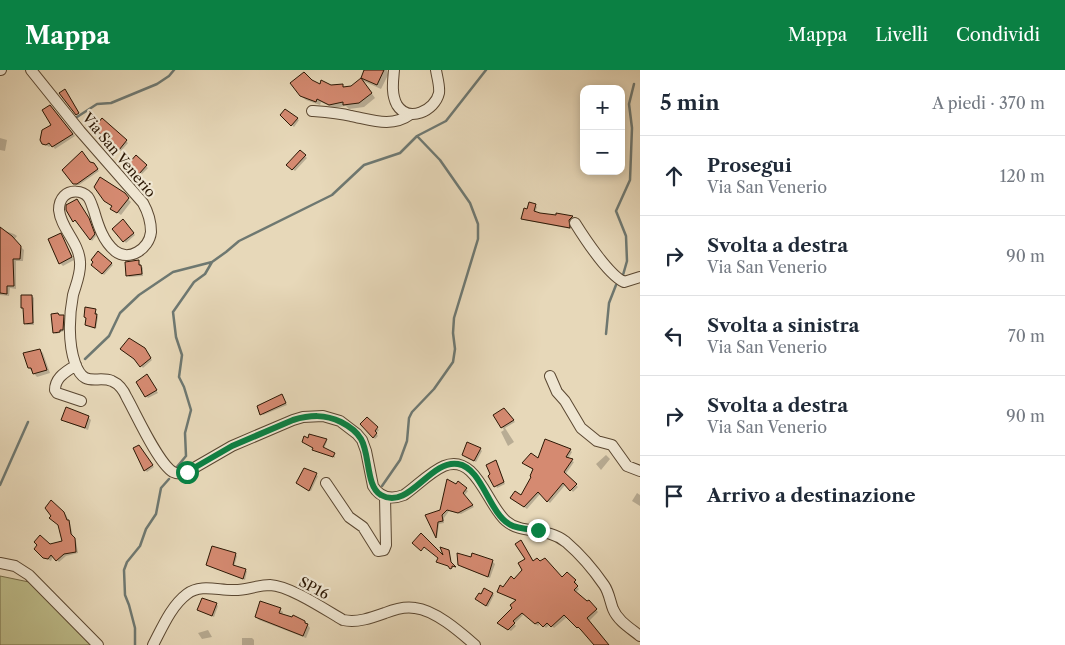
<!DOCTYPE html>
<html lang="it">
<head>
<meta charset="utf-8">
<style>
  :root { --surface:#fff; --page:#f2f2f3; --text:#1f2937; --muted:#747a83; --line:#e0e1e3; --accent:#0b8043 }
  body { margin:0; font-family:"Libre Caslon Text",serif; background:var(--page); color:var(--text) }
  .controls { position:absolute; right:15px; top:15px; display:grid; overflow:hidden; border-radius:10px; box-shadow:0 2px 8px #0003 }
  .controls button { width:45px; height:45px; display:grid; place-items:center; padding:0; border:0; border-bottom:1px solid var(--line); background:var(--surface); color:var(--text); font:25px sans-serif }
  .stop { position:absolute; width:15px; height:15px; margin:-11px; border:4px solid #0b8043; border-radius:50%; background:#fff }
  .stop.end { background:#0b8043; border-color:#fff; box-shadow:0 1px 5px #0008 }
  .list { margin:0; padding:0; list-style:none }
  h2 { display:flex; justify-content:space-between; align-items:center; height:65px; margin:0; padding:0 20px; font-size:21px }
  h2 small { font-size:16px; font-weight:400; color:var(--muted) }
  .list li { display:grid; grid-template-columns:32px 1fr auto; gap:15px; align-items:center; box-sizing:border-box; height:80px; padding:0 20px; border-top:1px solid var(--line) }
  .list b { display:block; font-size:19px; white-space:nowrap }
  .list p { margin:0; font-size:16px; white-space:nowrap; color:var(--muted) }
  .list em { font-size:16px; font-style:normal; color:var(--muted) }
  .icon { flex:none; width:28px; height:28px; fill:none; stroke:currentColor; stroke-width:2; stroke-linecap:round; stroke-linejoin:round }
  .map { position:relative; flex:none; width:640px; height:575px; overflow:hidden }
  header { display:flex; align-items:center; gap:30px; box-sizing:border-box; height:70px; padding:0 25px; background:var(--accent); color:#fff }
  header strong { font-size:24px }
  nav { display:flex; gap:28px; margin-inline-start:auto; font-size:18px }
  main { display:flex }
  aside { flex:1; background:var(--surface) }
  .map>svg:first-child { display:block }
</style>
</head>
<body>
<header>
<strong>Mappa</strong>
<nav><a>Mappa</a><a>Livelli</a><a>Condividi</a></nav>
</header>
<main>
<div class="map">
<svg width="640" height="575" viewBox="0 0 640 575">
  <rect width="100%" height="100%" fill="#e7d8b9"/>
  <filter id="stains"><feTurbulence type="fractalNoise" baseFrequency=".004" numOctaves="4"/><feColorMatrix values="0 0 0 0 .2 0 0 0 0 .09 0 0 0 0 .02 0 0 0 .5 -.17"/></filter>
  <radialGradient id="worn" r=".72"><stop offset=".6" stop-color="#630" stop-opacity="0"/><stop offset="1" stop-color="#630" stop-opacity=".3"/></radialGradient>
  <path fill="#bdbc8a" stroke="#746a47" d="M 0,506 L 29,512 L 91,575 L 0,575 Z"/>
  <path fill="#0003" d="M 366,0 L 387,0 L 388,5 L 381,19 L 361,10 Z
    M 312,12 L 321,15 L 342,15 L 345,18 L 365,14 L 375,28 L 364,37 L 349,39 L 346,36 L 334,38 L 321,32 L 320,35 L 306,30 L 301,26 Z
    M 53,39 L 75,66 L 55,79 L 52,75 L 49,77 L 43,73 L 53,55 Z
    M 286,40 L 299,50 L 294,57 L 281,45 Z
    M 103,50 L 128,73 L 121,81 L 105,69 Z
    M 0,68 L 7,70 L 5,81 L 0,80 Z
    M 300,81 L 307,88 L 295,101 L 288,95 Z
    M 136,87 L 148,98 L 142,104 L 131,93 Z
    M 90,93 L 93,94 L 99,101 L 79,115 L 76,115 L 74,113 Z
    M 128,129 L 131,132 L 121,145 L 115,141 L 113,136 Z
    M 79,132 L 90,151 L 96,166 L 92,171 L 77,152 L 74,151 L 67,140 Z
    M 535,135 L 537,137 L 535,143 L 557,147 L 557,145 L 573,147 L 574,148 L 570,152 L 571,159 L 524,150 L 522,148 L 528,140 Z
    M 123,151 L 135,165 L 126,173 L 114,159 Z
    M 0,159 L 14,164 L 17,166 L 14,170 L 24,180 L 23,191 L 16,191 L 16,219 L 10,218 L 9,226 L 0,225 Z
    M 60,165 L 63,168 L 74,190 L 63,196 L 60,193 Z
    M 98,183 L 113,195 L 104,205 L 93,195 Z
    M 138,192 L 143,198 L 143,206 L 129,207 L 128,205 Z
    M 32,226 L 34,228 L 34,255 L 27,255 L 25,253 L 24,239 L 22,237 Z
    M 95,240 L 98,247 L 96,259 L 86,255 Z
    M 60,246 L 65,248 L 64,261 L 56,264 L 54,262 Z
    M 40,280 L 43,283 L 50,303 L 37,307 L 29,298 Z
    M 146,282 L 152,290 L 143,298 L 136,290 Z
    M 149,308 L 158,323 L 148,328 L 146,326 Z
    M 283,327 L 287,335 L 263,345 L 262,344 Z
    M 506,341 L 515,352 L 505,358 L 514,372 L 508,376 L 501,362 L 504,360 L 494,346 Z
    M 88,347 L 91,350 L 88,360 L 66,352 L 63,349 Z
    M 367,348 L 379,360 L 376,363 L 378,366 L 375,369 L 362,354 Z
    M 326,370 L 327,371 L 324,379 L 334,384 L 335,388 L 308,375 Z
    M 141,378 L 154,397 L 147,402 L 145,400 Z
    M 480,379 L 482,381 L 476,392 L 463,385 Z
    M 570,380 L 572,382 L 568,389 L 574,392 L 565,405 L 578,417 L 573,422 L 566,414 L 550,433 L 540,424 L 527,439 L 513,430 L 521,427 L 533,407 L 534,400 L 523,393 Z
    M 606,385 L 610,389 L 601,400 L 596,394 Z
    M 496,391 L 505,414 L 497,418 L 492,405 Z
    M 305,399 L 318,406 L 311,421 L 300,414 Z
    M 458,413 L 468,421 L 464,426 L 474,437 L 461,444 L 449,441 L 444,448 L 444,453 L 439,454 L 437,468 L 427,446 L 441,441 Z
    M 637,423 L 640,425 L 640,436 L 632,431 Z
    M 51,432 L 66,445 L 70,453 L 73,467 L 76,471 L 78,483 L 66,486 L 59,492 L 53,486 L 51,491 L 47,489 L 35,479 L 63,472 L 59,455 L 52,446 Z
    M 523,474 L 534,492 L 562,508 L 567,503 L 577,513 L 575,515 L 579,519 L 575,523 L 588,533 L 589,532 L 598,542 L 589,551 L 608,575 L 595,575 L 581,558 L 580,559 L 567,547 L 554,558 L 550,554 L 546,558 L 540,553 L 538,556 L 524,544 L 514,554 L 516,556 L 511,561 L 501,555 L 514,538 L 517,531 L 498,522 L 514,511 L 523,500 L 526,489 Z
    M 235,484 L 237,486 L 234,497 L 247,501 L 245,510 L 208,495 Z
    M 472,488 L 492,491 L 495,494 L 490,508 L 462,497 L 459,494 Z
    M 492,524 L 494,525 L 488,537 L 478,531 Z
    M 216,534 L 218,536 L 214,547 L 198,540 Z
    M 280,540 L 283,542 L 282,545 L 305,552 L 307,554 L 310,558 L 306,568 L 259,550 L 256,547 Z
    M 208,560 L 212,567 L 202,569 L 198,563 Z
    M 242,568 L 252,568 L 254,570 L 254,575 L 242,575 Z"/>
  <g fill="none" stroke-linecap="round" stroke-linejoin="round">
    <path stroke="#6e7871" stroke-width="2.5" d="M 77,47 L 97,34 L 111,33 L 157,14 L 169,6 L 174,0
      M 623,205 L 627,191 L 626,166 L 616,141 L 630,110 L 632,58 L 629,34 L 634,14
      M 606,264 L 609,233 L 616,215
      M 85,289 L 109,266 L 120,243 L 139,225 L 173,202 L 212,192 L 226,182 L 239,171 L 332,125 L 364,95 L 400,83 L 417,66 L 446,51 L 486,0
      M 176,398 L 186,386 L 185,363 L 191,340 L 184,317 L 179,307 L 182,285 L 176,267 L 173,242 L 194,212 L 205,204 L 212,192
      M 0,415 L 28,352
      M 382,416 L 400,390 L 407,371 L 409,348 L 412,342 L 434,319 L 453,292 L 455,279 L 453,263 L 454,248 L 478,169 L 478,154 L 470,133 L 440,90 L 417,66
      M 135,575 L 135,558 L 129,535 L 125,525 L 124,500 L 127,492 L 140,476 L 146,459 L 156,444 L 161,418 L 169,409"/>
  </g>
  <path fill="#d58a71" stroke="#2b1704" d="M 364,0 L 384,0 L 377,15 L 361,8 Z
    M 304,2 L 312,10 L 320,14 L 321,10 L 331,15 L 343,14 L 343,17 L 351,16 L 361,8 L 372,23 L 359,33 L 343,35 L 343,32 L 329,35 L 317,29 L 316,32 L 300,26 L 290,13 Z
    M 65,19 L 79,43 L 76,45 L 59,23 Z
    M 50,35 L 73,64 L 52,77 L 49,73 L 46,75 L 42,74 L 40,70 L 42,60 L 51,55 L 42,40 Z
    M 285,39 L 298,48 L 291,56 L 280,45 Z
    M 102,48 L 127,70 L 119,80 L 102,67 L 103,66 L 94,58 Z
    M 300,80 L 306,85 L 292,100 L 286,95 Z
    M 82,81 L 90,92 L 94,93 L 98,99 L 77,114 L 73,114 L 62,100 Z
    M 136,85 L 147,95 L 139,104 L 129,93 Z
    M 100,107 L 125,123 L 129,128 L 117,143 L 110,139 L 112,136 L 104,131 L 94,117 Z
    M 77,129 L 89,148 L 95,164 L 90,170 L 75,150 L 73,152 L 66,140 L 66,135 Z
    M 529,132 L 536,134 L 534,141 L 540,143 L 556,145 L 556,143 L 573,146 L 569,150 L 570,158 L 521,149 L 524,138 L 527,139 Z
    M 123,149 L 134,163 L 123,172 L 112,159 Z
    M 0,157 L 12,166 L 21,176 L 20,189 L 13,189 L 14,216 L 7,216 L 7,224 L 0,223 Z
    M 61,163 L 72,187 L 59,194 L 48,169 Z
    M 98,181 L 112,193 L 102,204 L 91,195 L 93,192 L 91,190 Z
    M 139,190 L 139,195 L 141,195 L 142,204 L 126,206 L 125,192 Z
    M 21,225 L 32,225 L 33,253 L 24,254 L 23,238 L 21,238 Z
    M 85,237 L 96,239 L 95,244 L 97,244 L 95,258 L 85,255 L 86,248 L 84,247 Z
    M 58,243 L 59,245 L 64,245 L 63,260 L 60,260 L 60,262 L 53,263 L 51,244 Z
    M 129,268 L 145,278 L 151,288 L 140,297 L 134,289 L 120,279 Z
    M 40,279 L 47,300 L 33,304 L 31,298 L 28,298 L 23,283 Z
    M 147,304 L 157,320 L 145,327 L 136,312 Z
    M 282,324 L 286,333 L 260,345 L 257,336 Z
    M 66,337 L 89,346 L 85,358 L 61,350 Z
    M 504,338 L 514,350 L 501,358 L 493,345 Z
    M 367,347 L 378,357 L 375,361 L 377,363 L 373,368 L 360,354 Z
    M 309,364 L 327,369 L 323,377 L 335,383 L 333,387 L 312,380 L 313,378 L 302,372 L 304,366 L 308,368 Z
    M 545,369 L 571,379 L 566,387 L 573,389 L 564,402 L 577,414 L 570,421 L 563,413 L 547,432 L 538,422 L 524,437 L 510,428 L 515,421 L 521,425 L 531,407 L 530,406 L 533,399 L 522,393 L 531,383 L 538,388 Z
    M 467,372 L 481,378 L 474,391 L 462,385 Z
    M 139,375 L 153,395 L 144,401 L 133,378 Z
    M 496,390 L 504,412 L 494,417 L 488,406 L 490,404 L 486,395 Z
    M 304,398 L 317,403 L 309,421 L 296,413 Z
    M 447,409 L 456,414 L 458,411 L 467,418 L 463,423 L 473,435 L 458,443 L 447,440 L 442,445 L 443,451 L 438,452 L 436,468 L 425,445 L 440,440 Z
    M 51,430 L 64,442 L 67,450 L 69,450 L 71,464 L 75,468 L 76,482 L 64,484 L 56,491 L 51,485 L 48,489 L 43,488 L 34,479 L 37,475 L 34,472 L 40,465 L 50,474 L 62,471 L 58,455 L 49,448 L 51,446 L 45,438 Z
    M 421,463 L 443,485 L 440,477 L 449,480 L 451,492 L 456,497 L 452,496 L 452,498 L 450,499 L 448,496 L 436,492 L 438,488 L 424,477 L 421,481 L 412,473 Z
    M 521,470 L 533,491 L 537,488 L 540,491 L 545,488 L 562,507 L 567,502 L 576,510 L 574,512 L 578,516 L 574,520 L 587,531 L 589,530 L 597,539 L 587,548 L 609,575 L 594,575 L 581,560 L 578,557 L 577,558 L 564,545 L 551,557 L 547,553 L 543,557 L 538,552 L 535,554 L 522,543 L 513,551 L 515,553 L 508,560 L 497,553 L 512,538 L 510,535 L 516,530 L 497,522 L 500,515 L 503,517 L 511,506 L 514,509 L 522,500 L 518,493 L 525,489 L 515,474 Z
    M 212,476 L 236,483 L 233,495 L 246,499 L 243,509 L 206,495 Z
    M 457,483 L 471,487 L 472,483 L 493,490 L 488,507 L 458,495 Z
    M 484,518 L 493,523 L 486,536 L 475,529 L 479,523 L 481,524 Z
    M 202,528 L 217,533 L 212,546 L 197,540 Z
    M 260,531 L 281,538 L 279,543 L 292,547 L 293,545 L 305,551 L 305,553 L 308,554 L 303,566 L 255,547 Z"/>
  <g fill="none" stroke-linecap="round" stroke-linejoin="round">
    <g stroke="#5a4731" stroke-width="12">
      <path id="minor" d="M 0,0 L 1,0
        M 31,0 L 80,61 L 143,133 C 148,142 151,151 151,162 C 149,179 129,192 115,181 C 103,171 98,155 94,141 C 92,136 91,131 88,127 C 82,120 70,120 64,126 C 60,130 59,135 59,140 C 61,159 79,172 80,192 C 81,204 76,214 73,225 C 69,246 68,273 75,293 C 84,319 97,305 112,311 C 119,314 124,321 127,328 C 136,344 158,393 173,402 C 177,404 182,404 187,402 L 232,376 L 293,350 L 303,347 L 323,346 L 340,351 L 357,364 L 362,370 L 366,381 L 373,416 C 380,428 391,430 404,425 C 417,416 430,402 444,396 C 476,383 487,435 506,451 C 522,465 546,456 566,472 C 580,484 593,499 604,515 C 609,522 610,531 613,539 C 618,551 630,558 640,566
        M 394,0 C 393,11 391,24 397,35 C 408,53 435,41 439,23 C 440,16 437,7 436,0
        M 312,41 C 325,42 339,43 351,46 C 372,50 392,58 411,44
        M 575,153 C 585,169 609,205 624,212 L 640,207
        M 76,295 C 66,302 55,307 55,320 L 57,323 L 81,331
        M 550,306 L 557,322 L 565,331 L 581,358 L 597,371 L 612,375 L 627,396 L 640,401
        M 326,413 L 349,447 L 363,457 L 378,481 L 384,480 L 386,475 L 385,427
        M 0,493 L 15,496 L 29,505 L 98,575
        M 153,575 C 162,558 171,536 187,524 C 200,514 217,520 232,520 C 245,521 257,515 270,515 C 290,516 324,539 343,550 C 357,553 371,548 385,543 C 395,539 405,536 415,538 C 435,540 460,562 475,575"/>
    </g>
    <use href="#minor" stroke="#efe6d2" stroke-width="10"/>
  </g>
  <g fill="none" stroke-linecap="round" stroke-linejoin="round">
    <path stroke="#0b8043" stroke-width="6" d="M 187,402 L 232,376 L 293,350 C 310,345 325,344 341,352 C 349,356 357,362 361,369 C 370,384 366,417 381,425 C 409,441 430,389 458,394 C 482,398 488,441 509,454 C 517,459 529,459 538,460"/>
  </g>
  <g text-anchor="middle" stroke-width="4.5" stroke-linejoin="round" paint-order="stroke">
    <g font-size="14" fill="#2b1704" stroke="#efe6d2">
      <text transform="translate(119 85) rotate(50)" y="5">Via San Venerio</text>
      <text transform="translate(314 518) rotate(28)" y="5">SP16</text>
    </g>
  </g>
  <rect width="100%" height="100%" filter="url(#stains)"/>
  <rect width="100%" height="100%" fill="url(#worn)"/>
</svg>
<div class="controls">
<button>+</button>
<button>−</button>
</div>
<div class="stop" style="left:187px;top:402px"></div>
<div class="stop end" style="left:538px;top:460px"></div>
</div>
<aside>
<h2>5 min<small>A piedi · 370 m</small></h2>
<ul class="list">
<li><svg class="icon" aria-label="ahead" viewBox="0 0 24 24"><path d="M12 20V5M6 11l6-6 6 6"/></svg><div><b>Prosegui</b><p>Via San Venerio</p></div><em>120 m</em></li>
<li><svg class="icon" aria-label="right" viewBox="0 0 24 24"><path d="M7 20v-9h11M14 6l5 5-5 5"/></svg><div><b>Svolta a destra</b><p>Via San Venerio</p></div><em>90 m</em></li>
<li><svg class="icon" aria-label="left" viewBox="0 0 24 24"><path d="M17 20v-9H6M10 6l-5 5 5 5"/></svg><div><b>Svolta a sinistra</b><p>Via San Venerio</p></div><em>70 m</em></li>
<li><svg class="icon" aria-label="right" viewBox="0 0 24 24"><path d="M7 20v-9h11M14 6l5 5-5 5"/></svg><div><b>Svolta a destra</b><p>Via San Venerio</p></div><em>90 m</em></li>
<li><svg class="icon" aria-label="arrive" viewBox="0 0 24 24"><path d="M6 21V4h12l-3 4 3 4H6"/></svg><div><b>Arrivo a destinazione</b></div></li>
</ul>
</aside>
</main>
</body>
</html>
